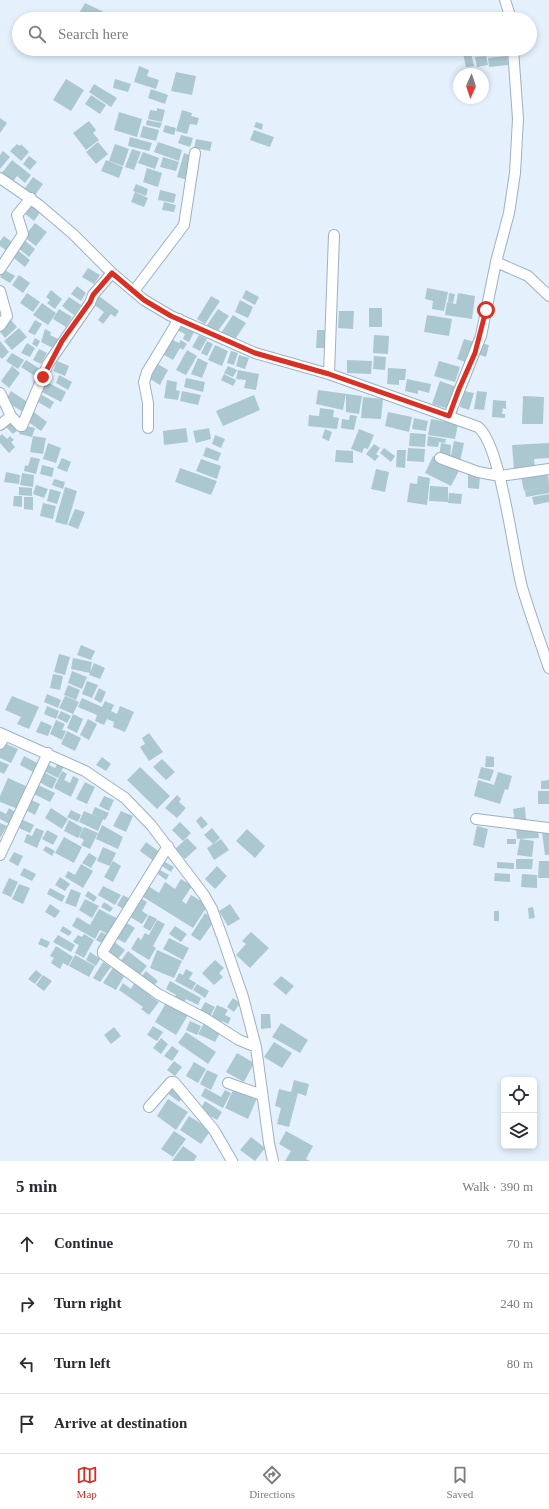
<!DOCTYPE html>
<html lang="en">
<head>
<meta charset="utf-8">
<style>
  :root { --surface:#fff; --page:#f2f2f3; --text:#2b2b33; --muted:#7c7c81; --line:#e1e1e2; --accent:#d93025 }
  body { margin:0; font-family:"Times New Roman",serif; background:var(--page); color:var(--text) }
  .controls { position:absolute; right:12px; bottom:12px; display:grid; overflow:hidden; border-radius:6px; box-shadow:0 2px 6px #0003 }
  .controls button { width:36px; height:36px; display:grid; place-items:center; padding:0; border:0; border-bottom:1px solid var(--line); background:var(--surface); color:var(--text); font:20px sans-serif }
  .compass { position:absolute; left:453px; top:68px; width:36px; height:36px; border-radius:50%; background:var(--surface); box-shadow:0 2px 6px #0003; rotate:183deg }
  .stop { position:absolute; width:12px; height:12px; margin:-9px; border:3px solid #d93025; border-radius:50%; background:#fff }
  .stop.end { background:#d93025; border-color:#fff; box-shadow:0 1px 4px #0008 }
  .list { margin:0; padding:0; list-style:none }
  h2 { display:flex; justify-content:space-between; align-items:center; height:52px; margin:0; padding:0 16px; font-size:17px }
  h2 small { font-size:13px; font-weight:400; color:var(--muted) }
  .list li { display:grid; grid-template-columns:26px 1fr auto; gap:12px; align-items:center; box-sizing:border-box; height:60px; padding:0 16px; border-top:1px solid var(--line) }
  .list b { display:block; font-size:15px; white-space:nowrap }
  .list em { font-size:13px; font-style:normal; color:var(--muted) }
  .icon { flex:none; width:22px; height:22px; fill:none; stroke:currentColor; stroke-width:2; stroke-linecap:round; stroke-linejoin:round }
  .map { position:relative; flex:none; width:549px; height:1161px; overflow:hidden }
  .search { position:absolute; background:var(--surface); box-shadow:0 2px 6px #0003; left:12px; right:12px; top:12px; height:44px; display:flex; align-items:center; gap:10px; box-sizing:border-box; padding:0 14px; border-radius:22px; color:var(--muted); font-size:15px }
  .sheet { height:292px; background:var(--surface) }
  nav { display:flex; justify-content:space-around; align-items:center; box-sizing:border-box; height:56px; border-top:1px solid var(--line); background:var(--surface); font-size:11px; color:var(--muted) }
  nav a { display:grid; justify-items:center; gap:2px }
  nav .on { color:var(--accent) }
  .map>svg:first-child { display:block }
</style>
</head>
<body>
<div class="map">
<svg width="549" height="1161" viewBox="0 0 549 1161">
  <rect width="100%" height="100%" fill="#e4f1fc"/>
  <path fill="#abc8d1" d="M 85,3 L 108,14 L 106,19 L 76,19 Z
    M 108,49 L 124,49 L 124,54 L 108,52 Z
    M 462,49 L 470,49 L 474,66 L 466,67 Z
    M 486,56 L 488,65 L 477,67 L 475,57 Z
    M 507,56 L 508,65 L 489,67 L 488,58 Z
    M 139,66 L 149,70 L 147,76 L 159,80 L 156,89 L 134,82 Z
    M 176,72 L 196,76 L 192,95 L 171,91 Z
    M 66,79 L 84,90 L 71,111 L 53,100 Z
    M 115,79 L 131,84 L 128,92 L 113,88 Z
    M 94,84 L 117,98 L 111,107 L 89,92 Z
    M 151,89 L 168,95 L 165,104 L 148,98 Z
    M 91,95 L 106,105 L 100,114 L 85,104 Z
    M 157,108 L 165,110 L 162,122 L 148,119 L 150,110 L 157,111 Z
    M 182,110 L 192,113 L 191,116 L 199,118 L 197,125 L 190,124 L 187,134 L 176,131 Z
    M 119,112 L 142,119 L 137,137 L 114,130 Z
    M 0,118 L 7,123 L 0,133 Z
    M 147,120 L 162,123 L 160,128 L 146,125 Z
    M 89,121 L 96,130 L 93,133 L 99,140 L 86,150 L 73,133 Z
    M 256,122 L 263,124 L 262,130 L 254,127 Z
    M 165,125 L 176,128 L 174,135 L 163,132 Z
    M 143,126 L 159,130 L 156,141 L 140,137 Z
    M 254,130 L 274,137 L 270,147 L 250,140 Z
    M 181,135 L 193,138 L 190,147 L 178,143 Z
    M 130,137 L 152,143 L 149,151 L 128,146 Z
    M 196,139 L 212,142 L 210,151 L 194,148 Z
    M 98,142 L 108,154 L 96,164 L 86,152 Z
    M 158,142 L 182,150 L 179,161 L 154,152 Z
    M 17,144 L 20,146 L 21,144 L 29,152 L 21,161 L 10,151 Z
    M 115,144 L 129,149 L 123,166 L 109,161 Z
    M 132,149 L 141,152 L 134,170 L 125,167 Z
    M 3,151 L 10,157 L 0,169 L 0,155 Z
    M 143,152 L 159,158 L 155,169 L 138,163 Z
    M 184,153 L 192,156 L 188,180 L 177,177 Z
    M 29,156 L 37,162 L 30,170 L 23,164 Z
    M 163,157 L 179,162 L 176,171 L 160,167 Z
    M 12,160 L 31,175 L 25,183 L 17,176 L 12,183 L 1,174 Z
    M 106,160 L 123,167 L 119,178 L 101,171 Z
    M 147,168 L 162,173 L 158,187 L 143,182 Z
    M 33,177 L 43,184 L 35,195 L 25,188 Z
    M 136,184 L 148,189 L 146,196 L 133,191 Z
    M 160,190 L 176,194 L 174,203 L 158,200 Z
    M 135,192 L 148,198 L 144,207 L 131,202 Z
    M 164,202 L 176,205 L 174,212 L 162,210 Z
    M 30,204 L 41,211 L 34,221 L 24,213 Z
    M 35,223 L 47,232 L 36,246 L 24,237 Z
    M 4,236 L 13,243 L 7,251 L 0,246 L 0,241 Z
    M 23,239 L 35,249 L 29,257 L 17,247 Z
    M 15,248 L 30,260 L 25,267 L 10,255 Z
    M 88,268 L 100,275 L 94,284 L 82,277 Z
    M 3,269 L 15,276 L 10,283 L 0,277 Z
    M 19,275 L 30,283 L 23,293 L 12,285 Z
    M 77,286 L 86,293 L 81,301 L 71,294 Z
    M 427,288 L 448,292 L 444,311 L 432,309 L 433,301 L 425,299 Z
    M 51,290 L 62,299 L 55,309 L 47,303 L 50,300 L 46,297 Z
    M 246,290 L 259,297 L 255,305 L 242,298 Z
    M 27,293 L 40,302 L 33,312 L 20,303 Z
    M 449,293 L 455,294 L 453,303 L 448,302 Z
    M 458,293 L 475,296 L 472,319 L 445,315 L 447,302 L 456,304 Z
    M 99,296 L 119,311 L 115,317 L 111,314 L 103,324 L 98,320 L 104,312 L 93,304 Z
    M 211,296 L 220,301 L 205,324 L 197,319 Z
    M 69,297 L 81,305 L 74,315 L 62,306 Z
    M 240,300 L 253,307 L 248,318 L 235,312 Z
    M 42,303 L 56,313 L 48,325 L 33,315 Z
    M 369,308 L 382,308 L 382,327 L 369,327 Z
    M 59,309 L 72,317 L 66,327 L 53,319 Z
    M 218,309 L 229,316 L 217,332 L 207,325 Z
    M 339,311 L 354,311 L 353,329 L 338,328 Z
    M 233,315 L 246,323 L 234,341 L 221,333 Z
    M 427,315 L 452,319 L 449,336 L 424,332 Z
    M 10,319 L 17,327 L 5,338 L 0,332 L 0,329 Z
    M 35,320 L 42,324 L 35,335 L 28,332 Z
    M 181,323 L 195,330 L 189,342 L 183,339 L 185,334 L 177,330 Z
    M 19,328 L 27,337 L 12,350 L 4,341 Z
    M 45,329 L 51,332 L 50,335 L 60,340 L 55,349 L 41,342 Z
    M 317,330 L 326,330 L 325,348 L 316,348 Z
    M 199,335 L 207,339 L 200,351 L 192,347 Z
    M 374,335 L 389,336 L 388,354 L 373,353 Z
    M 35,338 L 40,341 L 37,347 L 32,344 Z
    M 171,339 L 179,343 L 181,340 L 187,344 L 183,350 L 180,348 L 173,360 L 162,354 Z
    M 464,339 L 475,342 L 468,363 L 457,359 Z
    M 0,341 L 9,352 L 2,359 L 0,357 Z
    M 207,341 L 213,344 L 207,356 L 201,353 Z
    M 27,343 L 35,348 L 30,357 L 21,353 Z
    M 480,343 L 489,345 L 486,357 L 477,354 Z
    M 215,345 L 228,351 L 222,366 L 208,360 Z
    M 39,349 L 47,353 L 41,364 L 33,360 Z
    M 187,350 L 197,356 L 186,375 L 176,370 Z
    M 231,351 L 238,353 L 234,365 L 227,363 Z
    M 12,353 L 24,360 L 18,369 L 6,361 Z
    M 239,355 L 249,358 L 245,369 L 236,366 Z
    M 374,356 L 386,357 L 385,370 L 373,369 Z
    M 198,358 L 208,363 L 202,378 L 191,374 Z
    M 26,360 L 40,369 L 35,376 L 21,367 Z
    M 347,360 L 372,361 L 371,374 L 347,373 Z
    M 57,361 L 69,366 L 65,376 L 53,371 Z
    M 439,361 L 460,367 L 455,382 L 434,376 Z
    M 156,363 L 168,370 L 160,385 L 147,377 Z
    M 12,366 L 20,373 L 9,388 L 1,381 Z
    M 228,366 L 237,370 L 233,377 L 224,373 Z
    M 388,368 L 406,369 L 405,380 L 399,380 L 399,385 L 387,384 Z
    M 238,370 L 259,374 L 256,390 L 244,388 L 246,380 L 236,379 Z
    M 224,374 L 236,380 L 233,386 L 221,380 Z
    M 59,375 L 72,382 L 68,390 L 56,383 Z
    M 186,378 L 205,382 L 203,392 L 184,387 Z
    M 407,379 L 431,384 L 429,393 L 418,390 L 418,394 L 405,391 Z
    M 167,380 L 177,382 L 176,390 L 180,391 L 178,400 L 164,398 Z
    M 440,381 L 457,387 L 449,409 L 432,404 Z
    M 47,382 L 66,392 L 61,402 L 42,392 Z
    M 318,390 L 362,396 L 359,414 L 346,412 L 346,394 L 343,410 L 316,404 Z
    M 11,391 L 29,403 L 23,412 L 5,401 Z
    M 182,391 L 201,395 L 198,405 L 180,401 Z
    M 464,391 L 474,393 L 469,410 L 460,407 Z
    M 477,391 L 487,392 L 484,410 L 474,409 Z
    M 42,395 L 54,402 L 50,409 L 38,402 Z
    M 254,395 L 260,410 L 223,426 L 216,411 Z
    M 523,396 L 544,397 L 543,424 L 522,424 Z
    M 363,397 L 383,399 L 381,419 L 361,418 Z
    M 493,400 L 506,401 L 506,409 L 503,408 L 502,414 L 505,414 L 505,418 L 492,417 Z
    M 320,408 L 334,410 L 333,417 L 339,418 L 337,429 L 308,426 L 309,415 L 319,416 Z
    M 34,412 L 47,422 L 41,431 L 27,421 Z
    M 388,412 L 412,417 L 409,432 L 385,426 Z
    M 350,415 L 357,416 L 354,430 L 341,428 L 342,419 L 349,420 Z
    M 414,418 L 428,421 L 426,431 L 412,429 Z
    M 431,419 L 458,424 L 455,439 L 428,435 Z
    M 10,420 L 19,429 L 13,434 L 4,425 Z
    M 26,426 L 35,428 L 32,437 L 19,434 L 20,429 L 25,430 Z
    M 186,428 L 188,442 L 164,445 L 163,431 Z
    M 209,428 L 211,439 L 196,443 L 193,431 Z
    M 325,429 L 332,432 L 329,441 L 322,438 Z
    M 359,429 L 374,435 L 368,449 L 364,448 L 362,453 L 351,449 Z
    M 410,433 L 426,434 L 425,447 L 409,446 Z
    M 2,434 L 7,439 L 10,436 L 14,440 L 11,442 L 15,447 L 9,453 L 0,443 L 0,436 Z
    M 215,435 L 225,439 L 221,448 L 212,444 Z
    M 33,436 L 46,438 L 43,454 L 30,452 Z
    M 428,436 L 446,439 L 445,443 L 439,442 L 438,447 L 427,446 Z
    M 454,441 L 464,443 L 460,462 L 450,460 Z
    M 48,443 L 61,448 L 56,463 L 43,459 Z
    M 441,443 L 451,445 L 450,459 L 439,457 Z
    M 549,443 L 549,458 L 534,459 L 535,469 L 514,470 L 512,445 Z
    M 374,444 L 380,448 L 376,454 L 379,456 L 375,461 L 366,454 Z
    M 206,447 L 221,453 L 218,461 L 203,456 Z
    M 384,448 L 395,456 L 391,462 L 380,453 Z
    M 408,448 L 425,449 L 424,462 L 407,461 Z
    M 336,450 L 353,451 L 353,463 L 335,462 Z
    M 397,450 L 406,450 L 405,468 L 396,467 Z
    M 433,456 L 460,469 L 451,486 L 425,473 Z
    M 31,457 L 40,459 L 36,474 L 24,471 L 25,465 L 28,466 Z
    M 62,458 L 71,462 L 67,472 L 57,468 Z
    M 201,459 L 221,466 L 217,479 L 196,471 Z
    M 42,465 L 54,468 L 52,477 L 40,474 Z
    M 180,468 L 217,481 L 211,495 L 175,482 Z
    M 376,469 L 389,472 L 385,492 L 371,489 Z
    M 6,472 L 20,475 L 19,484 L 4,482 Z
    M 548,472 L 549,486 L 524,491 L 521,477 Z
    M 22,473 L 34,475 L 33,487 L 20,485 Z
    M 468,475 L 480,475 L 479,489 L 468,488 Z
    M 418,476 L 430,478 L 427,505 L 407,502 L 410,483 L 417,484 Z
    M 54,479 L 65,482 L 63,489 L 52,485 Z
    M 36,485 L 48,489 L 44,498 L 33,494 Z
    M 430,486 L 448,487 L 448,502 L 429,501 Z
    M 549,486 L 549,493 L 526,497 L 525,491 Z
    M 19,487 L 32,488 L 32,496 L 19,495 Z
    M 65,487 L 77,491 L 67,525 L 55,522 Z
    M 50,489 L 61,492 L 57,504 L 47,501 Z
    M 449,493 L 462,494 L 461,504 L 448,503 Z
    M 549,494 L 549,502 L 534,505 L 532,497 Z
    M 14,496 L 22,496 L 22,507 L 13,506 Z
    M 24,497 L 33,497 L 33,510 L 24,509 Z
    M 43,503 L 56,506 L 53,519 L 40,516 Z
    M 75,509 L 85,512 L 78,529 L 68,525 Z
    M 81,645 L 95,651 L 91,660 L 77,655 Z
    M 59,654 L 70,657 L 65,675 L 54,672 Z
    M 73,658 L 92,662 L 90,673 L 71,669 Z
    M 94,663 L 105,668 L 100,679 L 89,675 Z
    M 72,671 L 87,677 L 82,689 L 68,683 Z
    M 53,674 L 63,676 L 60,690 L 50,688 Z
    M 87,681 L 98,685 L 92,698 L 82,694 Z
    M 68,685 L 80,690 L 76,700 L 64,695 Z
    M 99,688 L 106,692 L 101,703 L 94,699 Z
    M 47,694 L 61,700 L 58,708 L 44,702 Z
    M 12,696 L 39,707 L 29,729 L 17,724 L 21,717 L 5,710 Z
    M 65,696 L 79,702 L 73,714 L 59,708 Z
    M 82,698 L 102,707 L 105,701 L 114,705 L 111,711 L 117,714 L 120,706 L 134,712 L 125,732 L 113,727 L 114,722 L 107,719 L 104,725 L 95,721 L 97,715 L 78,707 Z
    M 47,706 L 59,711 L 56,719 L 44,714 Z
    M 61,711 L 71,716 L 67,723 L 57,718 Z
    M 73,714 L 83,719 L 77,733 L 67,728 Z
    M 88,719 L 97,724 L 89,740 L 80,735 Z
    M 56,720 L 65,724 L 62,730 L 66,731 L 62,740 L 50,734 Z
    M 41,721 L 52,726 L 48,736 L 36,732 Z
    M 67,731 L 81,738 L 75,751 L 61,744 Z
    M 149,733 L 163,752 L 149,761 L 140,747 L 145,744 L 142,738 Z
    M 4,743 L 18,749 L 11,763 L 0,758 L 0,751 Z
    M 24,756 L 39,764 L 35,773 L 20,765 Z
    M 486,756 L 494,757 L 494,767 L 485,767 Z
    M 102,757 L 111,764 L 106,771 L 96,765 Z
    M 162,759 L 175,772 L 166,780 L 153,767 Z
    M 0,761 L 9,765 L 4,774 L 0,772 Z
    M 45,763 L 55,768 L 58,763 L 64,766 L 58,778 L 42,770 Z
    M 140,767 L 170,796 L 157,809 L 127,780 Z
    M 481,767 L 494,770 L 490,781 L 478,778 Z
    M 62,771 L 67,774 L 64,780 L 70,783 L 73,776 L 79,779 L 71,797 L 54,788 Z
    M 44,772 L 57,779 L 52,789 L 39,782 Z
    M 498,772 L 512,776 L 508,790 L 505,789 L 500,804 L 474,796 L 478,780 L 494,785 Z
    M 8,778 L 28,787 L 18,809 L 0,802 L 0,796 Z
    M 549,780 L 549,789 L 541,789 L 541,781 Z
    M 85,782 L 95,787 L 87,804 L 76,799 Z
    M 36,784 L 55,793 L 50,802 L 32,793 Z
    M 538,791 L 549,791 L 549,804 L 538,804 Z
    M 177,795 L 181,799 L 179,802 L 186,808 L 177,818 L 165,808 Z
    M 104,796 L 114,800 L 109,811 L 99,806 Z
    M 29,799 L 40,804 L 35,815 L 24,809 Z
    M 95,807 L 109,813 L 105,820 L 92,814 Z
    M 525,807 L 526,822 L 515,823 L 513,809 Z
    M 9,808 L 15,812 L 9,824 L 0,819 L 0,811 L 6,814 Z
    M 51,808 L 68,819 L 62,829 L 45,818 Z
    M 71,810 L 81,815 L 78,822 L 67,817 Z
    M 84,811 L 103,819 L 98,831 L 79,822 Z
    M 121,811 L 133,816 L 126,832 L 113,826 Z
    M 201,816 L 208,824 L 202,829 L 196,821 Z
    M 21,819 L 34,825 L 30,833 L 17,827 Z
    M 69,820 L 83,828 L 78,838 L 64,831 Z
    M 180,822 L 191,833 L 183,841 L 172,830 Z
    M 0,823 L 7,826 L 0,838 Z
    M 102,825 L 123,837 L 118,849 L 96,839 Z
    M 477,826 L 488,829 L 484,848 L 473,845 Z
    M 84,827 L 98,833 L 90,849 L 81,845 L 84,840 L 79,837 Z
    M 36,828 L 44,831 L 37,848 L 24,842 L 27,834 L 32,836 Z
    M 212,828 L 220,838 L 213,844 L 204,835 Z
    M 538,828 L 539,838 L 517,839 L 516,829 Z
    M 247,829 L 265,846 L 255,858 L 236,841 Z
    M 47,830 L 58,836 L 53,845 L 42,839 Z
    M 549,831 L 549,855 L 545,855 L 542,832 Z
    M 64,837 L 82,847 L 74,863 L 55,853 Z
    M 187,838 L 197,848 L 185,859 L 175,849 Z
    M 221,839 L 229,850 L 214,860 L 207,848 Z
    M 507,839 L 516,839 L 516,844 L 507,844 Z
    M 520,839 L 534,841 L 532,857 L 517,855 Z
    M 146,842 L 161,853 L 155,862 L 140,851 Z
    M 46,846 L 55,851 L 52,856 L 43,850 Z
    M 103,847 L 116,853 L 110,866 L 97,861 Z
    M 14,852 L 23,856 L 18,866 L 9,861 Z
    M 89,853 L 97,858 L 91,868 L 82,863 Z
    M 516,859 L 533,859 L 532,869 L 516,869 Z
    M 113,861 L 121,866 L 113,882 L 104,877 Z
    M 539,861 L 549,861 L 549,878 L 538,878 Z
    M 165,862 L 174,867 L 171,872 L 162,866 Z
    M 497,862 L 514,863 L 514,869 L 497,868 Z
    M 81,864 L 93,871 L 83,888 L 65,877 L 68,871 L 75,875 Z
    M 217,866 L 227,876 L 215,889 L 205,879 Z
    M 24,868 L 36,874 L 32,881 L 20,875 Z
    M 160,870 L 169,875 L 166,880 L 158,874 Z
    M 495,873 L 510,874 L 510,882 L 494,881 Z
    M 522,874 L 537,875 L 537,888 L 521,887 Z
    M 60,877 L 70,884 L 65,891 L 55,885 Z
    M 9,878 L 18,882 L 11,897 L 2,893 Z
    M 181,879 L 192,886 L 182,901 L 186,904 L 191,895 L 208,905 L 193,928 L 140,895 L 147,885 L 159,893 L 165,882 L 175,889 Z
    M 19,884 L 30,888 L 23,904 L 12,899 Z
    M 103,886 L 121,895 L 115,905 L 98,895 Z
    M 50,888 L 65,896 L 62,902 L 47,894 Z
    M 71,889 L 81,893 L 76,907 L 65,903 Z
    M 88,891 L 97,897 L 94,902 L 85,896 Z
    M 123,895 L 132,900 L 126,911 L 117,905 Z
    M 139,897 L 147,902 L 142,911 L 148,915 L 142,924 L 127,915 Z
    M 85,899 L 99,906 L 92,918 L 79,910 Z
    M 104,902 L 113,908 L 110,912 L 101,907 Z
    M 50,904 L 60,911 L 55,918 L 45,912 Z
    M 230,904 L 240,919 L 228,926 L 219,911 Z
    M 533,907 L 535,918 L 529,919 L 528,908 Z
    M 99,909 L 120,920 L 111,936 L 100,930 L 95,939 L 72,926 L 77,917 L 90,925 Z
    M 494,911 L 499,911 L 499,921 L 494,921 Z
    M 205,913 L 215,920 L 200,941 L 191,935 Z
    M 149,915 L 157,919 L 150,931 L 143,927 Z
    M 157,920 L 165,924 L 153,946 L 156,948 L 149,960 L 131,949 L 138,937 L 141,940 L 145,933 L 149,935 Z
    M 125,922 L 135,928 L 125,943 L 116,938 Z
    M 63,926 L 72,932 L 69,936 L 60,931 Z
    M 175,926 L 187,934 L 181,942 L 169,934 Z
    M 101,932 L 110,936 L 105,945 L 96,940 Z
    M 251,932 L 269,948 L 250,968 L 236,955 L 246,944 L 242,941 Z
    M 84,934 L 94,940 L 84,958 L 75,953 L 79,945 L 73,942 L 78,935 L 82,937 Z
    M 58,935 L 75,945 L 71,952 L 53,942 Z
    M 41,938 L 50,942 L 47,948 L 38,944 Z
    M 169,938 L 189,948 L 183,960 L 163,949 Z
    M 113,941 L 125,950 L 117,960 L 106,951 Z
    M 56,946 L 73,957 L 68,966 L 63,963 L 60,969 L 51,963 L 54,958 L 50,956 Z
    M 157,950 L 182,961 L 174,978 L 150,968 Z
    M 128,951 L 147,966 L 138,977 L 120,962 Z
    M 90,952 L 100,959 L 96,966 L 86,960 Z
    M 75,955 L 95,966 L 89,977 L 69,966 Z
    M 215,960 L 224,968 L 219,973 L 223,977 L 214,985 L 202,973 Z
    M 103,962 L 111,967 L 100,982 L 93,978 Z
    M 114,966 L 126,973 L 116,990 L 103,983 Z
    M 186,969 L 193,973 L 189,979 L 196,983 L 192,990 L 175,981 L 179,973 L 183,975 Z
    M 36,970 L 42,975 L 35,984 L 28,979 Z
    M 146,971 L 158,981 L 152,987 L 141,977 Z
    M 43,975 L 52,981 L 44,991 L 36,985 Z
    M 281,976 L 294,986 L 286,995 L 273,984 Z
    M 170,981 L 201,998 L 198,1005 L 186,999 L 183,1004 L 174,999 L 176,995 L 166,989 Z
    M 135,982 L 152,994 L 151,997 L 159,1002 L 149,1015 L 141,1009 L 143,1007 L 119,990 L 123,983 L 131,989 Z
    M 197,984 L 209,991 L 205,998 L 193,990 Z
    M 233,998 L 240,1003 L 234,1012 L 227,1007 Z
    M 205,1002 L 215,1007 L 209,1018 L 199,1013 Z
    M 166,1003 L 188,1015 L 176,1035 L 155,1022 Z
    M 217,1005 L 228,1010 L 225,1015 L 231,1018 L 228,1024 L 222,1021 L 220,1024 L 210,1020 Z
    M 261,1014 L 270,1014 L 271,1028 L 261,1029 Z
    M 190,1021 L 201,1026 L 197,1035 L 186,1030 Z
    M 204,1023 L 221,1031 L 215,1042 L 198,1034 Z
    M 281,1023 L 308,1040 L 300,1053 L 272,1037 Z
    M 153,1026 L 163,1032 L 157,1041 L 147,1035 Z
    M 114,1027 L 121,1036 L 111,1044 L 104,1035 Z
    M 186,1032 L 216,1052 L 208,1064 L 178,1043 Z
    M 161,1038 L 168,1044 L 161,1054 L 153,1048 Z
    M 274,1042 L 292,1053 L 282,1068 L 264,1057 Z
    M 172,1046 L 179,1051 L 172,1061 L 164,1056 Z
    M 237,1053 L 254,1063 L 244,1082 L 226,1072 Z
    M 174,1061 L 182,1067 L 175,1076 L 167,1070 Z
    M 194,1062 L 206,1069 L 198,1083 L 186,1076 Z
    M 207,1070 L 218,1075 L 211,1090 L 200,1084 Z
    M 294,1080 L 309,1084 L 306,1096 L 298,1093 L 289,1127 L 277,1124 L 281,1108 L 275,1106 L 279,1089 L 291,1092 Z
    M 172,1087 L 184,1096 L 179,1102 L 167,1093 Z
    M 205,1088 L 221,1097 L 225,1090 L 231,1093 L 223,1108 L 201,1096 Z
    M 234,1088 L 257,1098 L 248,1119 L 225,1108 Z
    M 168,1099 L 188,1112 L 176,1130 L 157,1116 Z
    M 205,1101 L 222,1112 L 217,1120 L 200,1110 Z
    M 189,1116 L 211,1130 L 201,1144 L 180,1130 Z
    M 174,1131 L 186,1139 L 173,1157 L 161,1149 Z
    M 286,1131 L 313,1146 L 306,1159 L 310,1161 L 285,1161 L 291,1151 L 279,1144 Z
    M 251,1137 L 265,1148 L 255,1161 L 240,1150 Z
    M 183,1146 L 197,1156 L 194,1161 L 172,1161 Z"/>
  <g fill="none" stroke-linecap="round" stroke-linejoin="round">
    <g stroke="#9cb1c1" stroke-width="12">
      <path id="minor" d="M 505,0 L 511,19
        M 0,178 L 39,205 L 73,234 L 112,273 L 144,300 L 171,316 L 255,353 L 329,374 L 478,427 C 501,445 513,554 522,587 C 530,614 540,641 549,668
        M 496,262 L 528,276 L 549,296
        M 0,269 L 23,234 L 17,215 L 31,198
        M 0,291 L 7,316 L 0,326
        M 134,291 L 184,225 L 195,153
        M 329,374 L 334,235
        M 0,393 L 11,416 L 20,426 L 22,426 L 48,364 L 90,303 L 93,295 L 112,273
        M 449,416 L 481,336 L 496,262 L 509,213 L 515,173 L 518,119 L 513,49
        M 0,425 L 11,416
        M 148,428 L 148,403 L 144,382 L 147,372 L 179,319
        M 440,458 L 478,472 L 500,476 L 549,469
        M 0,733 L 85,771 L 125,798 L 151,825 L 204,895 L 212,909 L 223,939 L 243,997 L 256,1047 L 269,1143 L 273,1161
        M 0,744 L 5,735
        M 476,819 L 549,828
        M 168,846 L 103,951 L 103,954 L 158,994 L 206,1019 L 239,1040 L 256,1047
        M 0,855 L 48,753
        M 228,1083 L 262,1095
        M 149,1107 L 171,1082 L 174,1082 L 214,1130 L 232,1161"/>
    </g>
    <use href="#minor" stroke="#fff" stroke-width="10"/>
  </g>
  <g fill="none" stroke-linecap="round" stroke-linejoin="round">
    <path stroke="#d93025" stroke-width="5" d="M 43,377 L 62,341 L 90,302 L 93,295 L 112,273 L 144,300 L 171,316 L 255,353 L 329,374 L 449,416 L 459,389 L 475,353 L 486,310"/>
  </g>
</svg>
<div class="controls">
<button><svg class="icon" aria-label="locate" viewBox="0 0 24 24"><circle cx="12" cy="12" r="6"/><path d="M12 2v4M12 18v4M2 12h4M18 12h4"/></svg></button>
<button><svg class="icon" aria-label="layers" viewBox="0 0 24 24"><path d="M12 4l9 5-9 5-9-5zM3 14l9 5 9-5"/></svg></button>
</div>
<svg class="compass" viewBox="-18 -18 36 36"><path d="M0-13l5 13h-10z" fill="#e53935"/><path d="M0 13l5-13h-10z" fill="#7c7c81"/></svg>
<div class="stop" style="left:486px;top:310px"></div>
<div class="stop end" style="left:43px;top:377px"></div>
<div class="search"><svg class="icon" aria-label="search" viewBox="0 0 24 24"><circle cx="10" cy="10" r="6"/><path d="M15 15l6 6"/></svg>Search here</div>
</div>
<section class="sheet">
<h2>5 min<small>Walk · 390 m</small></h2>
<ul class="list">
<li><svg class="icon" aria-label="ahead" viewBox="0 0 24 24"><path d="M12 20V5M6 11l6-6 6 6"/></svg><div><b>Continue</b></div><em>70 m</em></li>
<li><svg class="icon" aria-label="right" viewBox="0 0 24 24"><path d="M7 20v-9h11M14 6l5 5-5 5"/></svg><div><b>Turn right</b></div><em>240 m</em></li>
<li><svg class="icon" aria-label="left" viewBox="0 0 24 24"><path d="M17 20v-9H6M10 6l-5 5 5 5"/></svg><div><b>Turn left</b></div><em>80 m</em></li>
<li><svg class="icon" aria-label="arrive" viewBox="0 0 24 24"><path d="M6 21V4h12l-3 4 3 4H6"/></svg><div><b>Arrive at destination</b></div></li>
</ul>
</section>
<nav>
<a class="on"><svg class="icon" aria-label="map" viewBox="0 0 24 24"><path d="M3 6l6-2 6 2 6-2v14l-6 2-6-2-6 2zM9 4v14M15 6v14"/></svg>Map</a>
<a><svg class="icon" aria-label="directions" viewBox="0 0 24 24"><path d="M12 3l9 9-9 9-9-9zM9 14v-3h6M13 9l2 2-2 2"/></svg>Directions</a>
<a><svg class="icon" aria-label="saved" viewBox="0 0 24 24"><path d="M7 4h10v16l-5-4-5 4z"/></svg>Saved</a>
</nav>
</body>
</html>
